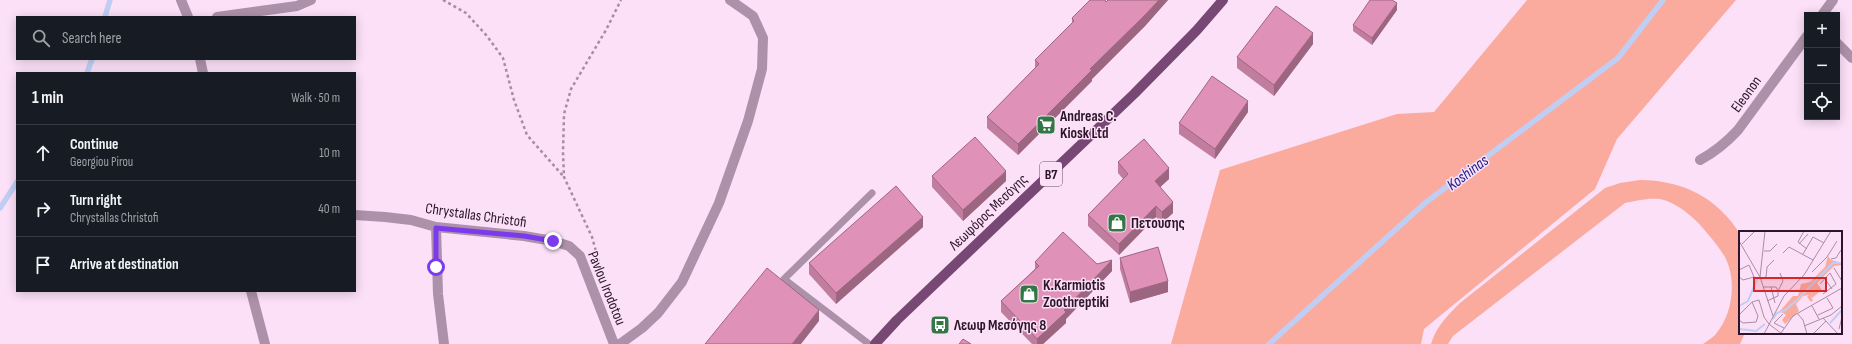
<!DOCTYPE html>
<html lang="en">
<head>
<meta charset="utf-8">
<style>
  :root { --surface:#171b24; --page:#20242c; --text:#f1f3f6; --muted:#9ea1a6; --line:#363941 }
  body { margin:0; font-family:"Sofia Sans Condensed",sans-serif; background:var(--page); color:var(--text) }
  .controls { position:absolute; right:12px; top:12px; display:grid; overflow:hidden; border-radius:0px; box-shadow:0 2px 10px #0003 }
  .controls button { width:36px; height:36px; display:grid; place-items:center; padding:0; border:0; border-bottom:1px solid var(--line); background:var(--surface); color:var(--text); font:20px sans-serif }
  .stop { position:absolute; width:12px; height:12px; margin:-9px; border:3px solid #7c3aed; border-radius:50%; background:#fff }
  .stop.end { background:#7c3aed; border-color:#fff; box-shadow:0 1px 4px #0008 }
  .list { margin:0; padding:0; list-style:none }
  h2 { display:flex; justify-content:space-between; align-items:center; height:52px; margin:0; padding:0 16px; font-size:17px }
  h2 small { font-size:13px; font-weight:400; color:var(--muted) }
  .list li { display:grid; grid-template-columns:26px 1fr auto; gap:12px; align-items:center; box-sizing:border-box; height:56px; padding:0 16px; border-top:1px solid var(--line) }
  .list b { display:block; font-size:15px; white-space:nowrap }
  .list p { margin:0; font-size:13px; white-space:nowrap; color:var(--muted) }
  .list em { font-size:13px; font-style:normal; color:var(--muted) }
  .icon { flex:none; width:22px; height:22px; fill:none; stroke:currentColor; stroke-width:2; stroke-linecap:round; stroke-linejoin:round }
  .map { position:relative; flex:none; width:1852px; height:344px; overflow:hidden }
  .search { position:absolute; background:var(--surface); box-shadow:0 2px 10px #0003; left:16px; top:16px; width:340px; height:44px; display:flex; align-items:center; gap:10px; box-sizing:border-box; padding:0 14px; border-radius:0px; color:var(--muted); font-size:15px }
  .panel { position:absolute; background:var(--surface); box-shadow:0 2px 10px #0003; left:16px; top:72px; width:340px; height:220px; border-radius:0px }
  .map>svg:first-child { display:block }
</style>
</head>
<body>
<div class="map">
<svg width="1852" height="344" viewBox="0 0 1852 344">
  <rect width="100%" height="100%" fill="#fbe0f7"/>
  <path fill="#faab9e" d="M 1527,0 L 1736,0 L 1617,139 L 1595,189 L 1424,329 L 1421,344 L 1171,344 L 1220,170 L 1397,114 L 1434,112 Z
    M 1640,180 C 1682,180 1718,198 1740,234 L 1740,333 L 1745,333 L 1740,344 L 1703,344 C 1707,341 1712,338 1715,335 C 1733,315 1737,280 1725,257 C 1720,249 1713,240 1707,233 C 1697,220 1682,207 1667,201 C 1654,196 1637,201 1625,203 L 1453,336 L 1448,344 L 1431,344 C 1436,327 1447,316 1460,303 L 1605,188 L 1620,183 Z"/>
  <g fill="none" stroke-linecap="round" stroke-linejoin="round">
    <path stroke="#c0cef4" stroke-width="5.5" d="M 105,17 L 110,0
      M 87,73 L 92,59
      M 0,208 L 17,182
      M 1269,344 L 1425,203 L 1618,58 L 1663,0"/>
    <path stroke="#a68da4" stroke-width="2.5" stroke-dasharray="3 3" stroke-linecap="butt" d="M 443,0 L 466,13 L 487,36 L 503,58 L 514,100 L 527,135 L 564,177
      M 599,262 L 592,237 L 564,177 L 563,152 L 564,114 L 571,89 L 606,30 L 621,0"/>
    <path stroke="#ad91aa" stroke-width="7" d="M 869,344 L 784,279 L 872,193"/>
    <path stroke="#ad91aa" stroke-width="10" d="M 1822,15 L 1833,0
      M 217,17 L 297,6 L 311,0
      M 1837,43 L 1852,58
      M 1700,160 C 1715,152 1726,143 1738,130 L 1807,36
      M 355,215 L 385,217 L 411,220 L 436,227 L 524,236 L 553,241 L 569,246 L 580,256 L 614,344
      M 436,227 L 438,294 L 444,344
      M 620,344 L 642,328 L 658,313 L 682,282 L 719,203 L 748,121 L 762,69 L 763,38 L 753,16 L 730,0"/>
    <path stroke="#ad91aa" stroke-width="10" d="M 181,0 L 188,17
      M 200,59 L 203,73
      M 251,291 L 265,344"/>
    <path stroke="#774874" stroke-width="10" d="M 875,344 L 897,320 L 1134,94 L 1197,30 L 1223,0"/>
  </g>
  <path fill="#c17d9d" d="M 1108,0 L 1168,0 L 1145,26 L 1092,79 L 1092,81 L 1018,155 L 987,128 L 987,117 L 1035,68 L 1035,60 L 1072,23 L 1072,18 L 1106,2 Z
    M 1397,10 L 1372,45 L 1353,31 L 1353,25 Z
    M 1313,44 L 1274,96 L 1237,68 L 1237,57 Z
    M 1248,112 L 1215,159 L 1179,134 L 1179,123 Z
    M 1118,162 L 1169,179 L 1160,187 L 1173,213 L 1162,223 L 1156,217 L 1119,255 L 1088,226 L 1088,215 L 1123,179 L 1118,173 Z
    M 932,176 L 1006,181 L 963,221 L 932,187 Z
    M 923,227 L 836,304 L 809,274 L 809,263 Z
    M 1120,258 L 1168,292 L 1130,303 L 1120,269 Z
    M 1035,262 L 1097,264 L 1112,271 L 1066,319 L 1066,323 L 1043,344 L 1032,344 L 1001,312 L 1001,301 L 1035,269 Z"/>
  <path fill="#9d6680" d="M 1159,0 L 1168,0 L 1145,26 L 1092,79 L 1092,81 L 1018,155 L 1018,144 L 1090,69 Z
    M 1397,3 L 1397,10 L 1372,45 L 1372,38 Z
    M 1313,33 L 1313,44 L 1274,96 L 1274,85 Z
    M 1248,101 L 1248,112 L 1215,159 L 1215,149 Z
    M 1169,168 L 1169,179 L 1155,192 L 1155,181 Z
    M 1006,171 L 1006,181 L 963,221 L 963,210 Z
    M 1173,202 L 1173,213 L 1162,223 L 1162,212 Z
    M 1156,206 L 1156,217 L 1119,255 L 1119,244 Z
    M 923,217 L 923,227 L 836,304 L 836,293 Z
    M 1112,260 L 1112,271 L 1066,319 L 1066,323 L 1043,344 L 1037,344 L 1037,339 Z
    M 1168,281 L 1168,292 L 1130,303 L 1130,292 Z
    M 819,310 L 819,321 L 801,344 L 792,344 Z"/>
  <path fill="#e091b7" stroke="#9d6680" d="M 1090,0 L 1105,0 L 1106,2 L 1108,0 L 1159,0 L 1145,15 L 1090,69 L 1092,70 L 1018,144 L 987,117 L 1039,64 L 1035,60 L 1074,21 L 1072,18 Z
    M 1370,0 L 1392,0 L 1397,3 L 1372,38 L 1353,25 Z
    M 1276,6 L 1313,33 L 1274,85 L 1237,57 Z
    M 1212,76 L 1248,101 L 1215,149 L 1179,123 Z
    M 975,137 L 1006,171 L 963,210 L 932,176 Z
    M 1144,139 L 1169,168 L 1155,181 L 1173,202 L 1162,212 L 1156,206 L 1119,244 L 1088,215 L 1128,174 L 1118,162 Z
    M 896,186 L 923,217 L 836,293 L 809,263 Z
    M 1063,232 L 1097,264 L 1112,260 L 1064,310 L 1066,312 L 1037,339 L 1001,301 L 1039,266 L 1035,262 Z
    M 1158,247 L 1168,281 L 1130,292 L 1120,258 Z
    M 767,268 L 819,310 L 792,344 L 705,344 Z
    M 963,339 L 971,344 L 959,344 Z"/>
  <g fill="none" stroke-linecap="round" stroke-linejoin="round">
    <path stroke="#7c3aed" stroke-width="5" d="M 436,267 L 436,228 L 524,236 L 553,241"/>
  </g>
  <defs>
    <g id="supermarket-square" transform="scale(1)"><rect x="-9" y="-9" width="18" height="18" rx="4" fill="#327845" stroke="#fbe0f7"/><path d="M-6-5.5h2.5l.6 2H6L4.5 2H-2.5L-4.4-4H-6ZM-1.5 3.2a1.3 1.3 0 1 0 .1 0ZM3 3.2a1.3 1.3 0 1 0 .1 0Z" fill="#fff"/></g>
    <g id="shop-square" transform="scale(1)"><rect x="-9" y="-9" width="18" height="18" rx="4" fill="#327845" stroke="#fbe0f7"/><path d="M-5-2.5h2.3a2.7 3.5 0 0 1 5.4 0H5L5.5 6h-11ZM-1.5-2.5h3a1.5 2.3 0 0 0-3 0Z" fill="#fff"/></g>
    <g id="bus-square" transform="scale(1)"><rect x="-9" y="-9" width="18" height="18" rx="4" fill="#327845" stroke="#fbe0f7"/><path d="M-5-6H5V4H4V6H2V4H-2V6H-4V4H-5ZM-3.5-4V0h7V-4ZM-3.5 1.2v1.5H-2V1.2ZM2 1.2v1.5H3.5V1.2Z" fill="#fff"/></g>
  </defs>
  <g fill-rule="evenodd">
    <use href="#supermarket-square" x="1046" y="125"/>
    <use href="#shop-square" x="1117" y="223"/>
    <use href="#shop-square" x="1029" y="294"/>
    <use href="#bus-square" x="940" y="325"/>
  </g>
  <g text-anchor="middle" stroke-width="3" stroke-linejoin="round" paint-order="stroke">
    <rect fill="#fbe0f7" stroke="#6a5168" stroke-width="1" x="1040" y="162" width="22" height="24" rx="3"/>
    <g font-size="14" font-weight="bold" fill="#2c142b">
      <text x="1051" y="179">B7</text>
    </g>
    <g font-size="15" fill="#2c142b" stroke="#fbe0f7">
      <text transform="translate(1746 94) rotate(-54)" y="5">Eleonon</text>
      <text transform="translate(988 212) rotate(-44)" y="5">Λεωφόρος Μεσόγης</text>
      <text transform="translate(476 215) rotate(8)" y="5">Chrystallas Christofi</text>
      <text transform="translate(607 288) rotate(68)" y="5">Pavlou Irodotou</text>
    </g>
    <g font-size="15" font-weight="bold" fill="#2c142b" stroke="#fbe0f7" text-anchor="start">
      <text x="1060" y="121">Andreas C.<tspan x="1060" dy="17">Kiosk Ltd</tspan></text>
      <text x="1131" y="228">Πετουσης</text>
      <text x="1043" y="290">K.Karmiotis<tspan x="1043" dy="17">Zoothreptiki</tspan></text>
      <text x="954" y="330">Λεωφ Μεσόγης 8</text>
    </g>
    <g font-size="16" font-style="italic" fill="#1a228a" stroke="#fbe0f7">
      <text transform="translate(1467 172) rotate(-37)" y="6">Koshinas</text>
    </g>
  </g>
  <g transform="translate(1739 231)">
    <rect width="103" height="103" fill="#fbe0f7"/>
    <path d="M 89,25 L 92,29 L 103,32 L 103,34 L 95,35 L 78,52 L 83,59 L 73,67 L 70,64 L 74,69 L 72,71 L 68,66 L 70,64 L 64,65 L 57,73 L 60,80 L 46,93 L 43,89 L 47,84 L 41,80 L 54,65 L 59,65 L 62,53 L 71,51 L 86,36 Z" fill="#faab9e"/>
    <path fill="none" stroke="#c0cef4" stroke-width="2" d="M 0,75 L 9,70 L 19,46M 34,88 L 38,82 L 46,79 L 58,69 L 94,32 L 103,32M 91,92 L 103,79M 0,98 L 17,100 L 26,93"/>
    <path fill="none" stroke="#a88ea5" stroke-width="1" d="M 65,0 L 59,11 L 68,18M 0,10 L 21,46 L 34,85M 3,13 L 16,0M 60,13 L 69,3M 25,20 L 31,20 L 38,13M 44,22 L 50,16 L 74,29M 64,23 L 74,6 L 85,12M 92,28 L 97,27 L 102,19M 95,37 L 103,50M 0,39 L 10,34 L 15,46 L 4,49 L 0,46M 73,41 L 88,26 L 98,10M 21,46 L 26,0M 22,48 L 27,46 L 28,36 L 35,29M 86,48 L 93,58M 81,53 L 91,42 L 97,53 L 84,63M 24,56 L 37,56 L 39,60 L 39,65 L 28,70M 32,56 L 36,72M 39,60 L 44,50 L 41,42M 73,75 L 80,88M 58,82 L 64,89 L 68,103M 44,83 L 35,92 L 45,97M 0,84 L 13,71 L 20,69 L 25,86 L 30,93M 79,84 L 94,77 L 88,67M 84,87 L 99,103M 0,89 L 4,92 L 17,91 L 19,85 L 13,71M 30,93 L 43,103M 65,95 L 92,84 L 103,75M 100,98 L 103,86M 42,102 L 54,85 L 103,57M 25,103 L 45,65 L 65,44 L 92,0M 74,103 L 87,90"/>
    <path fill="#d62828" fill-opacity="0.15" stroke="#d62828" stroke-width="2" d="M 15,47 L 87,47 L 87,60 L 15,60 Z"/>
    <rect width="103" height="103" fill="none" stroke="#2c142b" stroke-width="2"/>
  </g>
</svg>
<div class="controls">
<button>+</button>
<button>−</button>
<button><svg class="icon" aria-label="locate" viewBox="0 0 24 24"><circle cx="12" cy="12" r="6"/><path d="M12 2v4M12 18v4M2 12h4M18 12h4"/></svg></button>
</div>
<div class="stop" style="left:436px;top:267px"></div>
<div class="stop end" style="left:553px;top:241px"></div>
<div class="search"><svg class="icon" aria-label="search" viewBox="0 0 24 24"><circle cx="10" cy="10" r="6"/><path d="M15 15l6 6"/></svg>Search here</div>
<section class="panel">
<h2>1 min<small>Walk · 50 m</small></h2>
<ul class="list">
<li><svg class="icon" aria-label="ahead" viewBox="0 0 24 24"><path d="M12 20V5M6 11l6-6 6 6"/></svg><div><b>Continue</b><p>Georgiou Pirou</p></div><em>10 m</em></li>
<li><svg class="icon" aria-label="right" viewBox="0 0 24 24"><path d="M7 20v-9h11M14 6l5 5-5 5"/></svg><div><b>Turn right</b><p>Chrystallas Christofi</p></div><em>40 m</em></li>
<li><svg class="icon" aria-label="arrive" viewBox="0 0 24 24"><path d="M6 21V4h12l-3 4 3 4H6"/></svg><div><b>Arrive at destination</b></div></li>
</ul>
</section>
</div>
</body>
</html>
